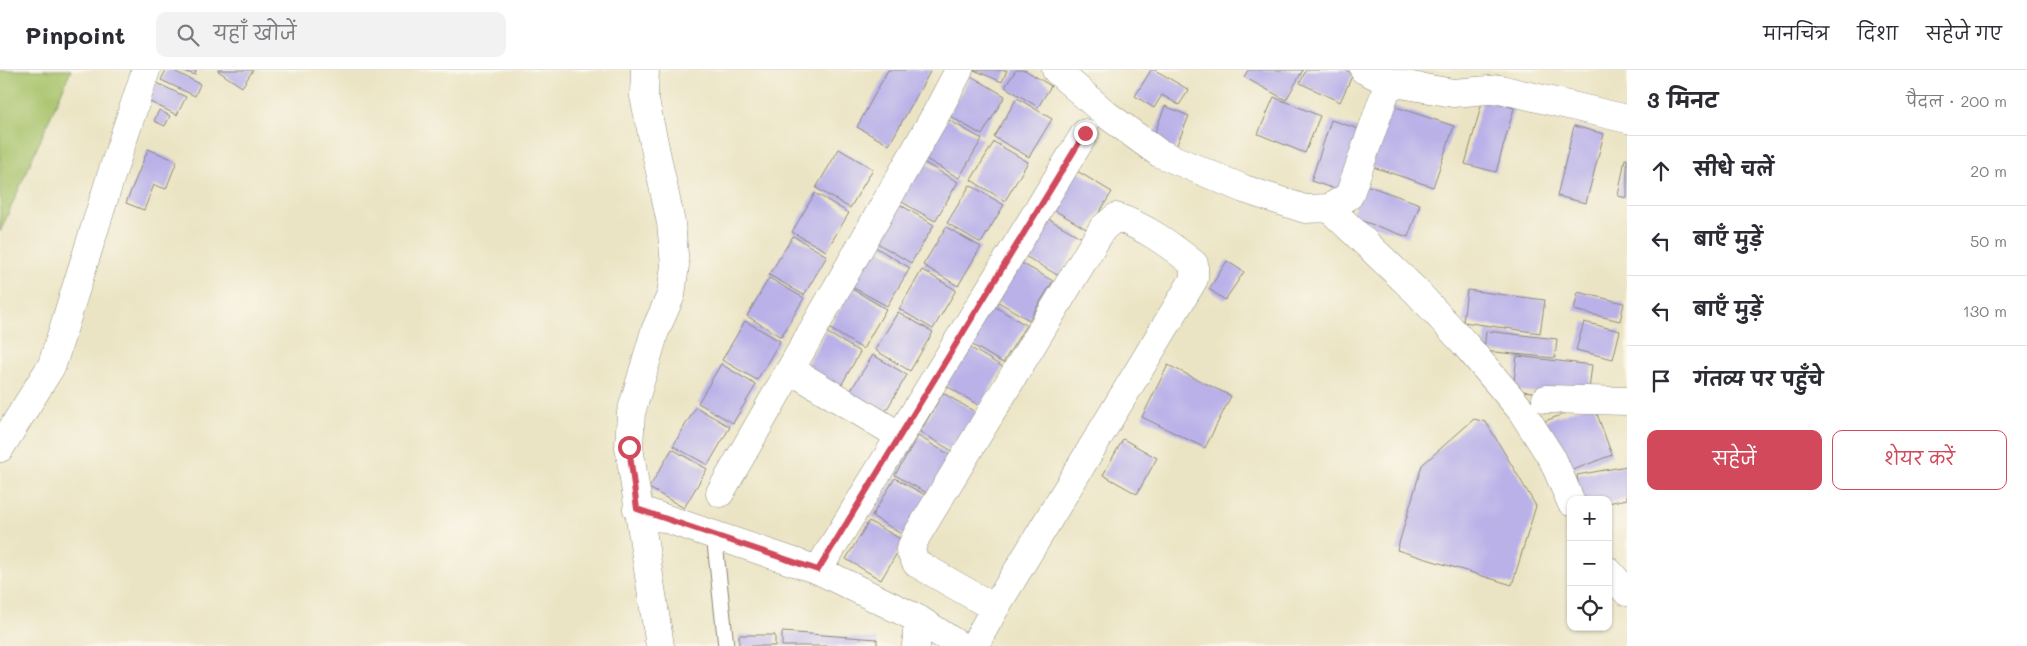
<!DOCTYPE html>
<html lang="hi">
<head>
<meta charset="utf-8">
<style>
  :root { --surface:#fff; --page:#f2f2f3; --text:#2b2b33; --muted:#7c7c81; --line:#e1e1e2; --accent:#d1495b }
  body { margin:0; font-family:Mali,"Playpen Sans Deva",sans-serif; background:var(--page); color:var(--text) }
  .controls { position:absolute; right:15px; bottom:15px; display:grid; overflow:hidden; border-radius:10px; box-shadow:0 1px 4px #0004 }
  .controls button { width:45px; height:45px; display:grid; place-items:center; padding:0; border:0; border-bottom:1px solid var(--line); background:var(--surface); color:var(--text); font:25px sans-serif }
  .stop { position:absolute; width:15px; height:15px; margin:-11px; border:4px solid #d1495b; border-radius:50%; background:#fff }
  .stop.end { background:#d1495b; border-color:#fff; box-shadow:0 1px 5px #0008 }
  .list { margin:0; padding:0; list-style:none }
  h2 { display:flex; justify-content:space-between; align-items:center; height:65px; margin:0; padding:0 20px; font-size:21px }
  h2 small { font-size:16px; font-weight:400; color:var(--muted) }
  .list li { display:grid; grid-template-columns:32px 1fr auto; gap:15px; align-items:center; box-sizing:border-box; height:70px; padding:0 20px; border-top:1px solid var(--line) }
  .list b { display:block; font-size:19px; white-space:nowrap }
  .list em { font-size:16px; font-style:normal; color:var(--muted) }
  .actions { display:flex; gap:10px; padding:15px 20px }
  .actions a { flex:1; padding:11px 0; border:1px solid var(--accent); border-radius:10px; text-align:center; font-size:18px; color:var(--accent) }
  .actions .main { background:var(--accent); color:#fff }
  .icon { flex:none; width:28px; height:28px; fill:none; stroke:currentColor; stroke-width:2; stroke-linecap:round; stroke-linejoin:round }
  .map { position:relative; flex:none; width:1627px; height:576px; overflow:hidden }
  header { display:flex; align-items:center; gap:30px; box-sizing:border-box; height:70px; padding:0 25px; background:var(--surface); border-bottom:1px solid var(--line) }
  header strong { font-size:24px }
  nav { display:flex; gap:28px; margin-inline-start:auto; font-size:18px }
  .search { width:350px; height:45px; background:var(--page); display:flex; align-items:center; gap:12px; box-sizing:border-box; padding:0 18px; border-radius:10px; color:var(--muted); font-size:19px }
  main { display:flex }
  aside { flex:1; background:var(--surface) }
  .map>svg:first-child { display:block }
</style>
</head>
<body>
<header>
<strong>Pinpoint</strong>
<div class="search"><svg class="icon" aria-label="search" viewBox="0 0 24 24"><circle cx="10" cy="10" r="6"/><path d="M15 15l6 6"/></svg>यहाँ खोजें</div>
<nav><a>मानचित्र</a><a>दिशा</a><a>सहेजे गए</a></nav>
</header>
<main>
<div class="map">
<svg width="1627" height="576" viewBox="0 0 1627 576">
  <rect width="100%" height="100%" fill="#fbf7ec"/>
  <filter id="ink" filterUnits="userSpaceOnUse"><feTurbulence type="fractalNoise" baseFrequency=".02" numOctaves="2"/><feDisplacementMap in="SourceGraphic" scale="10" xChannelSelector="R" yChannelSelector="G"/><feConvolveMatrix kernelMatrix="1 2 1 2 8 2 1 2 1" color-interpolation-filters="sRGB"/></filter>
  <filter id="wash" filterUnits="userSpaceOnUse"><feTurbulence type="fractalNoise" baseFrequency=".0096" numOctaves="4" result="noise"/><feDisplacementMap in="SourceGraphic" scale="20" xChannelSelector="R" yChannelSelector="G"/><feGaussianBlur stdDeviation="1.12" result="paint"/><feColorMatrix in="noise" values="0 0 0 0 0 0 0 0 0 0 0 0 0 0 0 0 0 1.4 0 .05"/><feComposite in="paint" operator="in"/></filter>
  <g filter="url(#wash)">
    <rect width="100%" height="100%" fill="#ebe4c4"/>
    <path fill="#a7c36a" stroke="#69774a" d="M 0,0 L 71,0 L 0,162 Z"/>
    <g id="blocks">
      <path fill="#b9b1e8" d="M 166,0 L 172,0 L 200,14 L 195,26 L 161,10 Z
        M 180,0 L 196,0 L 195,5 Z
        M 218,0 L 253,0 L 242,17 L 218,1 Z
        M 888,0 L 931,0 L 889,75 L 857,57 Z
        M 974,0 L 1007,0 L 1002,12 Z
        M 1016,0 L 1025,0 L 1051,16 L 1038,37 L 1005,17 Z
        M 1151,0 L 1155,0 L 1189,20 L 1179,35 L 1162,25 L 1154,38 L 1135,26 Z
        M 1248,0 L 1303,0 L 1286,30 L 1244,7 Z
        M 1306,0 L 1345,0 L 1353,4 L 1340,32 L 1300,13 Z
        M 971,6 L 1005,26 L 982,65 L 948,45 Z
        M 157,13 L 186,27 L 177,45 L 148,31 Z
        M 1274,27 L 1320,46 L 1305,83 L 1258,64 Z
        M 1017,28 L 1052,49 L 1029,87 L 994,67 Z
        M 1483,29 L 1514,38 L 1496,102 L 1465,94 Z
        M 1390,35 L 1454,56 L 1433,117 L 1370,96 Z
        M 1165,36 L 1189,46 L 1173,84 L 1150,75 Z
        M 159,40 L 170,46 L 165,56 L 154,51 Z
        M 947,49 L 982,69 L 959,108 L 924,88 Z
        M 1331,50 L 1365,61 L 1344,122 L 1311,111 Z
        M 1574,56 L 1604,64 L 1586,133 L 1557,126 Z
        M 994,72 L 1028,92 L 1005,131 L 971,110 Z
        M 148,79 L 177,91 L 166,119 L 154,115 L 144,140 L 126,133 Z
        M 839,79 L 873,99 L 850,138 L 816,118 Z
        M 1625,89 L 1627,89 L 1627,128 L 1618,126 Z
        M 923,92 L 958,112 L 935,151 L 900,131 Z
        M 1077,101 L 1112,122 L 1088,160 L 1054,140 Z
        M 1363,114 L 1420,134 L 1408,167 L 1351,147 Z
        M 970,115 L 1004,135 L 981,173 L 947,153 Z
        M 815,123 L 849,143 L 826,181 L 792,162 Z
        M 899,134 L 934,155 L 911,193 L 877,173 Z
        M 1047,148 L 1082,168 L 1059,206 L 1025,186 Z
        M 946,157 L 981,177 L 958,216 L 923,195 Z
        M 793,166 L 827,186 L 804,225 L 769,205 Z
        M 875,177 L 910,198 L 887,236 L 852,217 Z
        M 1018,191 L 1053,211 L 1029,250 L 995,230 Z
        M 1227,191 L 1244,202 L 1225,230 L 1209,219 Z
        M 922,200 L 956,220 L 933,259 L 899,239 Z
        M 769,208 L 804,228 L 781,267 L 747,246 Z
        M 852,219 L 886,239 L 863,279 L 829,258 Z
        M 1467,220 L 1545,230 L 1540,263 L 1463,252 Z
        M 1578,222 L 1624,233 L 1620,251 L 1574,240 Z
        M 992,235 L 1026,255 L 1003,293 L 969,273 Z
        M 898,242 L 933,262 L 910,301 L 875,280 Z
        M 745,251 L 780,271 L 757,310 L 722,290 Z
        M 1584,252 L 1620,261 L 1613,289 L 1576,280 Z
        M 1486,261 L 1557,269 L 1555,288 L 1484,281 Z
        M 826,262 L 860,282 L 838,321 L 803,301 Z
        M 969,277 L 1003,297 L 980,336 L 945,315 Z
        M 873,285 L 907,305 L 884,344 L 849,323 Z
        M 1517,286 L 1592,295 L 1588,328 L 1513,320 Z
        M 721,294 L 756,315 L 733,353 L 698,333 Z
        M 1168,295 L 1231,326 L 1205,378 L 1142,347 Z
        M 943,323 L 977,343 L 954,382 L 920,362 Z
        M 1593,333 L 1612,385 L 1565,403 L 1545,351 Z
        M 696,337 L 730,357 L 708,395 L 673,376 Z
        M 1474,349 L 1486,352 L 1536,436 L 1512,515 L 1397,480 L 1422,395 Z
        M 918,366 L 953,387 L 930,425 L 895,405 Z
        M 1123,369 L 1157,388 L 1137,424 L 1103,405 Z
        M 672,379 L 707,399 L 684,438 L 649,418 Z
        M 1627,396 L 1627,429 L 1608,433 L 1608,430 L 1581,430 L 1577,405 Z
        M 895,408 L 930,428 L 906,467 L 872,446 Z
        M 869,451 L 904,471 L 881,510 L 846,489 Z
        M 782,562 L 877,569 L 877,576 L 782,576 Z
        M 739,565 L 775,565 L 775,576 L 739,576 Z"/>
    </g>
  </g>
  <g filter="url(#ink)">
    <use href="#blocks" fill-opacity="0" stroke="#8b8878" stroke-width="1"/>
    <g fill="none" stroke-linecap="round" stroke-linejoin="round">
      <g stroke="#8b8878" stroke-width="17">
        <path id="service" d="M 714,464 L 726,576"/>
      </g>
      <g stroke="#8b8878" stroke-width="29">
        <path id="minor" d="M 645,0 L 644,26 L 671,153 L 675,195 L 671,225 L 655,261 L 631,343 L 629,377 L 660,576
          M 1056,0 L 1107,45 L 1159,83 L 1244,119 L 1305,139 L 1329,138 L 1349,126 L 1389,12
          M 1364,0 L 1389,12 L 1453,23 L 1500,19 L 1627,49
          M 1329,138 L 1416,221 L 1465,274 L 1521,340 L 1553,390 L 1571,432
          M 791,300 L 900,366
          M 1546,329 L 1627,331
          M 0,378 L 52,295 L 111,106 L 146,0
          M 720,423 L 936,44 L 959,0
          M 637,439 L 818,500 L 918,549 L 960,576
          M 818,500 L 1085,63
          M 1608,501 L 1627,522
          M 916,576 L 918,549
          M 974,576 L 995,538 L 1194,209 L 1194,194 C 1170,175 1146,157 1116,147 L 1103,158 L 917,465 L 910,480 L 916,493 L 995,538"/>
      </g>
      <use href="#service" stroke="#fff" stroke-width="15"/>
      <use href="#minor" stroke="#fff" stroke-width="28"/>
    </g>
  </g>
  <g fill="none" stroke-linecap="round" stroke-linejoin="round" filter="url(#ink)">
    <path stroke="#d1495b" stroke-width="6" d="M 629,377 L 637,439 L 818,500 L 1085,63"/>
  </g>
</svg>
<div class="controls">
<button>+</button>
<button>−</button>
<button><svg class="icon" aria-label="locate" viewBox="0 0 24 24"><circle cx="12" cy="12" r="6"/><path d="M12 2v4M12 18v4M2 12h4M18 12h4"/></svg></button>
</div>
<div class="stop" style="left:629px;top:377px"></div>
<div class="stop end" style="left:1085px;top:63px"></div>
</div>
<aside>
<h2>3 मिनट<small>पैदल · 200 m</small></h2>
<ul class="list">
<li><svg class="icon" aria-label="ahead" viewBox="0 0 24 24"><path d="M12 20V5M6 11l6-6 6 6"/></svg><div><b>सीधे चलें</b></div><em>20 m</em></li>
<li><svg class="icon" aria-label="left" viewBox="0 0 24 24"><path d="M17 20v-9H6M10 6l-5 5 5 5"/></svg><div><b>बाएँ मुड़ें</b></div><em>50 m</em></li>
<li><svg class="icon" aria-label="left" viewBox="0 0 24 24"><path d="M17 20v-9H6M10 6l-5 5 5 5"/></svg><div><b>बाएँ मुड़ें</b></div><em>130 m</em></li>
<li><svg class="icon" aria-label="arrive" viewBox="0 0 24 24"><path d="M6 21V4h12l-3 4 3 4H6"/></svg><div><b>गंतव्य पर पहुँचे</b></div></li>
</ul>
<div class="actions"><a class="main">सहेजें</a><a>शेयर करें</a></div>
</aside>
</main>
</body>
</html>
